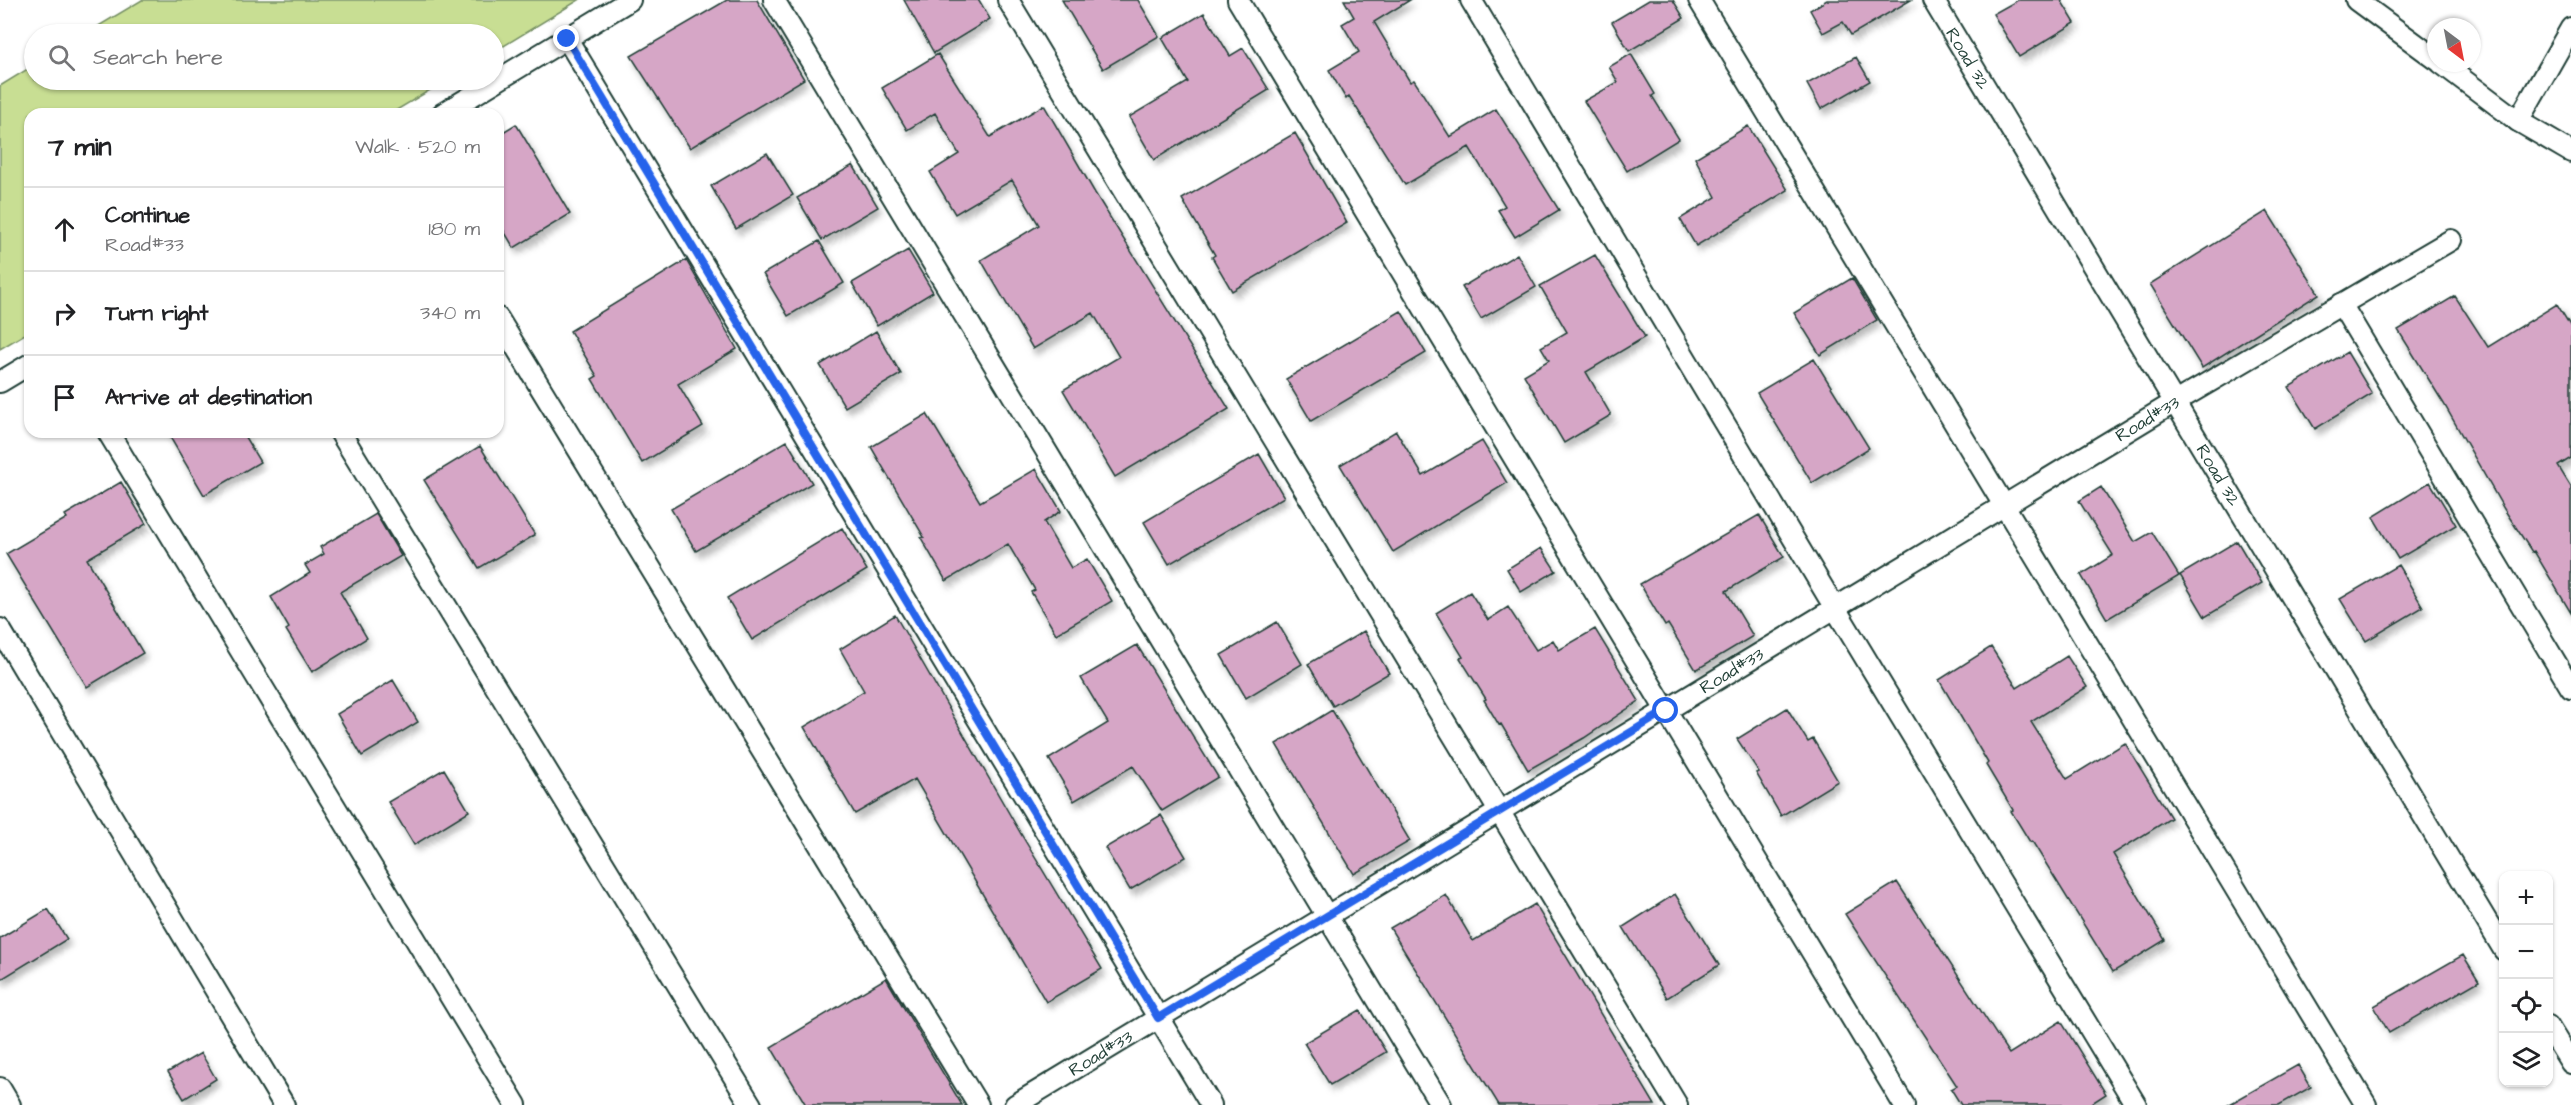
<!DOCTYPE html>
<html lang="en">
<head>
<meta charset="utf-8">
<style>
  :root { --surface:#fff; --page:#f2f2f2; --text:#202124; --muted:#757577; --line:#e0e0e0 }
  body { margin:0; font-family:"Architects Daughter",sans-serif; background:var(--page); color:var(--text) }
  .controls { position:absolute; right:18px; bottom:18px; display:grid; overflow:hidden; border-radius:12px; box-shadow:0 2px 4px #0004 }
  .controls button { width:54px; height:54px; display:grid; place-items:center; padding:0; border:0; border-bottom:2px solid var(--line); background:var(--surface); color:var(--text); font:30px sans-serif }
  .compass { position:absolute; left:2427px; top:18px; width:54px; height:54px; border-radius:50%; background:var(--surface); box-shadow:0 2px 4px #0004; rotate:148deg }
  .stop { position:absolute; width:18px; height:18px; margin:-14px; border:4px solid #2563eb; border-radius:50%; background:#fff }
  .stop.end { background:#2563eb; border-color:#fff; box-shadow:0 2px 6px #0008 }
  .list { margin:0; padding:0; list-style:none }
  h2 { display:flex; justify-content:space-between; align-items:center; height:78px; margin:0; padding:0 24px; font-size:26px }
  h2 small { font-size:20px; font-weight:400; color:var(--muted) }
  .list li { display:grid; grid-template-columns:39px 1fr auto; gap:18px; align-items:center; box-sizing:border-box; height:84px; padding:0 24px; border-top:2px solid var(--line) }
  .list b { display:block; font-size:22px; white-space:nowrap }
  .list p { margin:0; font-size:20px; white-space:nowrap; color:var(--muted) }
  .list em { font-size:20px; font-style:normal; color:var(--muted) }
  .icon { flex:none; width:33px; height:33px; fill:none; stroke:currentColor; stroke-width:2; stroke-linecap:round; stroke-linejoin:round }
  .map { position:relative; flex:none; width:2571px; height:1105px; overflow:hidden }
  .search { position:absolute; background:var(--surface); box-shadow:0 2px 4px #0004; left:24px; top:24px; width:480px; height:66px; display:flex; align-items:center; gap:15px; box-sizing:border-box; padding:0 21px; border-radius:33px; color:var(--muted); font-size:22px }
  .panel { position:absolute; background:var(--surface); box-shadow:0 2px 4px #0004; left:24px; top:108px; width:480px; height:330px; border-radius:18px }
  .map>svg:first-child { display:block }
</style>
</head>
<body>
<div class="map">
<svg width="2571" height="1105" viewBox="0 0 2571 1105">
  <defs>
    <filter id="shadow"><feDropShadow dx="3.5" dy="6" stdDeviation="3" flood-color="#0004"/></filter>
  </defs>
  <rect width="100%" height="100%" fill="#fff"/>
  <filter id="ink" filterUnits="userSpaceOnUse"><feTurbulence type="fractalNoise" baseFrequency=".0167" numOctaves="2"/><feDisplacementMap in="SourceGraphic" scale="12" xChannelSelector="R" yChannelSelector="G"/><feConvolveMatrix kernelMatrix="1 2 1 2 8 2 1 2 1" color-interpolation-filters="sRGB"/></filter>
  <g filter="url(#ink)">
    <path fill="#c8de93" stroke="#748e64" stroke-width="1.5" d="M 142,0 L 579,0 L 494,52 L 494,34 L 85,34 Z
      M 34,65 L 34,80 L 447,80 L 390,114 L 30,114 L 30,331 L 0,349 L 0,86 Z"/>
    <path fill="#d6a6c6" stroke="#1f3d34" stroke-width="1.5" filter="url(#shadow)" d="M 727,0 L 757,0 L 804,79 L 690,148 L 631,56 Z
      M 904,0 L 979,0 L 990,19 L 934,53 Z
      M 1062,0 L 1138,0 L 1159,36 L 1103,69 Z
      M 1344,0 L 1410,0 L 1374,22 L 1410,82 L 1414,80 L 1450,137 L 1496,109 L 1559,210 L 1515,237 L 1498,210 L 1505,206 L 1469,147 L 1405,185 L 1349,96 L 1346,99 L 1329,70 L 1359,52 L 1342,24 L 1354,17 Z
      M 1649,0 L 1673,0 L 1684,18 L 1629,51 L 1612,22 Z
      M 1827,0 L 1911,0 L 1851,35 L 1843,22 L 1823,33 L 1810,10 Z
      M 2018,0 L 2061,0 L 2075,23 L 2019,57 L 1993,14 Z
      M 1204,13 L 1230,56 L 1243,48 L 1269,90 L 1154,160 L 1129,117 L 1188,82 L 1162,38 Z
      M 938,54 L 990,137 L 1044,105 L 1095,193 L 1229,409 L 1115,477 L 1063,390 L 1119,357 L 1093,313 L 1033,349 L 981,260 L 1039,225 L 1012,180 L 955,214 L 930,172 L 959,154 L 935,113 L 907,130 L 882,88 Z
      M 1631,54 L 1655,94 L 1652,96 L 1679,139 L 1627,171 L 1584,101 L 1618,82 L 1609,67 Z
      M 1856,57 L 1870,81 L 1821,109 L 1807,84 Z
      M 516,124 L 570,214 L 514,248 L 498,221 L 498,135 Z
      M 1748,126 L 1788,190 L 1696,246 L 1680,219 L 1716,197 L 1695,158 Z
      M 1295,133 L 1347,223 L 1232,291 L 1212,257 L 1215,255 L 1182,199 Z
      M 767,153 L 793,195 L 736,229 L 711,186 Z
      M 853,165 L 878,207 L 822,240 L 797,198 Z
      M 2267,211 L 2319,294 L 2202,368 L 2150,284 Z
      M 819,241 L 844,283 L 788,316 L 763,274 Z
      M 908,250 L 933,292 L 877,326 L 852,283 Z
      M 1517,254 L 1536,287 L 1481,319 L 1462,287 Z
      M 1595,255 L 1645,337 L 1586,372 L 1611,415 L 1564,443 L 1524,375 L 1549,360 L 1541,347 L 1567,332 L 1540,286 Z
      M 686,260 L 737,349 L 678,384 L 703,426 L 642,463 L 592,379 L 597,376 L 570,331 Z
      M 1852,278 L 1877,320 L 1820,355 L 1794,313 Z
      M 2455,296 L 2488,347 L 2557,304 L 2571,327 L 2571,458 L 2558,466 L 2571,487 L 2571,613 L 2534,551 L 2532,552 L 2504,509 L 2444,404 L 2398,330 Z
      M 1401,311 L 1426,353 L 1311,421 L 1286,379 Z
      M 876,331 L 901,374 L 845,407 L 820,365 Z
      M 2347,352 L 2372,394 L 2315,429 L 2289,387 Z
      M 1814,359 L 1869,448 L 1812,483 L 1757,393 Z
      M 927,414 L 980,502 L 1036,469 L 1061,511 L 1044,522 L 1071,568 L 1087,559 L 1112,601 L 1056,634 L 1031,592 L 1035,590 L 1008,544 L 946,581 L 921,538 L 924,537 L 871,447 Z
      M 1396,431 L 1423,476 L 1482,441 L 1507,483 L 1393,552 L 1340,465 Z
      M 167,432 L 242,432 L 260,462 L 204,495 Z
      M 787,441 L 812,483 L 696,551 L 671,509 Z
      M 480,446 L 535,535 L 479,568 L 424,480 Z
      M 1259,454 L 1284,497 L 1169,564 L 1144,522 Z
      M 121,482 L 146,524 L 87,559 L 143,653 L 87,687 L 6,554 L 67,518 L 65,515 Z
      M 2430,482 L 2456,525 L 2398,559 L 2373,517 Z
      M 2101,487 L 2135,542 L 2152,532 L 2179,576 L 2107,619 L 2081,575 L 2113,555 L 2079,501 Z
      M 376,514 L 401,556 L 340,592 L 367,638 L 312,672 L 286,630 L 289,628 L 271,597 L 310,573 L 305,565 L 324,554 L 320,547 Z
      M 1759,515 L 1784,557 L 1726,591 L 1753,636 L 1696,670 L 1668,624 L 1665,626 L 1640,584 Z
      M 842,528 L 867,570 L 752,640 L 727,598 Z
      M 2237,541 L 2262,583 L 2205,617 L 2180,575 Z
      M 1541,548 L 1556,571 L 1521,592 L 1507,569 Z
      M 2398,565 L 2423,607 L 2366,641 L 2340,599 Z
      M 1470,592 L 1488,620 L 1508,607 L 1536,650 L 1553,640 L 1559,650 L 1595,629 L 1639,701 L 1584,738 L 1528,770 L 1501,724 L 1499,725 L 1484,700 L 1486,699 L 1460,658 L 1463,657 L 1436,613 Z
      M 895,615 L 1021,834 L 1102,969 L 1046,1002 L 915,779 L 855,814 L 804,727 L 864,691 L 840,649 Z
      M 1277,622 L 1302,664 L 1246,698 L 1221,655 Z
      M 1364,631 L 1389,673 L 1333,706 L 1308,664 Z
      M 1137,645 L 1218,777 L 1162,811 L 1133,766 L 1074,801 L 1049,759 L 1108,723 L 1081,678 Z
      M 1991,647 L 2017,688 L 2067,656 L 2087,687 L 2031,722 L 2067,779 L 2125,743 L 2171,818 L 2113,854 L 2165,940 L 2113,972 L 2032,841 L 2030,842 L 2011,811 L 2013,810 L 1986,765 L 1988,763 L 1939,680 Z
      M 393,680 L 418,722 L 362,756 L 337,714 Z
      M 1787,708 L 1808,742 L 1813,739 L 1838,781 L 1781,816 L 1756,773 L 1759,772 L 1737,739 Z
      M 1332,710 L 1410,841 L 1354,874 L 1276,744 Z
      M 444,769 L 469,811 L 414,845 L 388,802 Z
      M 1161,815 L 1186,857 L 1130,890 L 1105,848 Z
      M 1897,882 L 2009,1054 L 2061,1021 L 2106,1094 L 2089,1105 L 1961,1105 L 1951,1089 L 1957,1086 L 1845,914 Z
      M 1675,894 L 1719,965 L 1667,998 L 1623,927 Z
      M 1446,895 L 1473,941 L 1535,904 L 1655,1105 L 1499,1105 L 1390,928 Z
      M 48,909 L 67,939 L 0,980 L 0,938 Z
      M 2463,955 L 2479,981 L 2389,1033 L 2374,1006 Z
      M 886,978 L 962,1105 L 806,1105 L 771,1047 Z
      M 1360,1010 L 1386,1052 L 1330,1085 L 1304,1043 Z
      M 201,1053 L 216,1079 L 184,1099 L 168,1072 Z
      M 2298,1065 L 2311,1087 L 2279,1105 L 2228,1105 Z"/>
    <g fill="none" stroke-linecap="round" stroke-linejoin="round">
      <g stroke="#1f3d34" stroke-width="24">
        <g id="street">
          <path d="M 774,0 L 1441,1105"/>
          <path d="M 1008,0 L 1677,1105"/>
          <path d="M 1238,0 L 1904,1105"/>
          <path d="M 1471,0 L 1835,608 L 2136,1105"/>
          <path d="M 1699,0 L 2366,1105"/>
          <path id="s1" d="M 1933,0 L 2504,950"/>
          <path d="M 2356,0 L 2436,59"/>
          <path d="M 567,39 L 1211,1105"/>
          <path d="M 2441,63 L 2518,121 L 2571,152"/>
          <path d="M 442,114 L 630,0"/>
          <path d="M 2518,121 L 2571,28"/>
          <path d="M 2341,304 L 2571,688"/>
          <path d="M 498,318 L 978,1105"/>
          <path d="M 0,382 L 30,364"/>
          <path d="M 108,432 L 516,1105"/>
          <path d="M 340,432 L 751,1105"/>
          <path d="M 0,629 L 284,1105"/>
          <path d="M 2548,1026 L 2571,1063"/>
          <path d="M 0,1088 L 10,1105"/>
          <path id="s2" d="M 1015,1105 L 2175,402 L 2451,240"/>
        </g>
      </g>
      <use href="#street" stroke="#fff" stroke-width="20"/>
    </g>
  </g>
  <g fill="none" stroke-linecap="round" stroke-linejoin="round" filter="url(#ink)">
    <path stroke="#2563eb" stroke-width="8" d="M 567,39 L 1158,1018 L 1666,711"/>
  </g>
  <g text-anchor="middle" stroke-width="4.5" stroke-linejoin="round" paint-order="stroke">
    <g font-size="18" fill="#1f3d34" stroke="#fff">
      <text dy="6" stroke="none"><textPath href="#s1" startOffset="68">Road 32</textPath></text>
      <text dy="6" stroke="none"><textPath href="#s2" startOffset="1324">Road#33</textPath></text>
      <text dy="6" stroke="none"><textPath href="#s1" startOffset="554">Road 32</textPath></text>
      <text dy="6" stroke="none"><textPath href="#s2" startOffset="838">Road#33</textPath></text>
      <text dy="6" stroke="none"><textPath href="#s2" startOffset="100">Road#33</textPath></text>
    </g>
  </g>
</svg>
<div class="controls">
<button>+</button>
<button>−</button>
<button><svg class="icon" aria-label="locate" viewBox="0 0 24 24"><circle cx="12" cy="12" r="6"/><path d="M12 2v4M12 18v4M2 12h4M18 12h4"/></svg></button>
<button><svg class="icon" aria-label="layers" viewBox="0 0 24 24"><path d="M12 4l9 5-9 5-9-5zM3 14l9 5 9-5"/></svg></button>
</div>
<svg class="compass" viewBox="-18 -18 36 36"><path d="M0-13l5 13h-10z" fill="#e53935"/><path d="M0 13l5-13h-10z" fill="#757577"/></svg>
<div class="stop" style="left:1666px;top:711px"></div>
<div class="stop end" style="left:567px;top:39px"></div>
<div class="search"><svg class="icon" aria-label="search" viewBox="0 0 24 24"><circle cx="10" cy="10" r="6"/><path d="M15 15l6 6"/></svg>Search here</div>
<section class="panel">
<h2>7 min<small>Walk · 520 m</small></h2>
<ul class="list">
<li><svg class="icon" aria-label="ahead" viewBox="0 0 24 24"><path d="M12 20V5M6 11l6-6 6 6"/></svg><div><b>Continue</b><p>Road#33</p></div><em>180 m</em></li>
<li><svg class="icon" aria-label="right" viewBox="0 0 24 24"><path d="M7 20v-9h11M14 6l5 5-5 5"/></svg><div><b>Turn right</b></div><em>340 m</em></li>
<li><svg class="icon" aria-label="arrive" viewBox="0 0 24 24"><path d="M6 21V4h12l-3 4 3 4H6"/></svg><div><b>Arrive at destination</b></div></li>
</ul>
</section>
</div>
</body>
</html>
